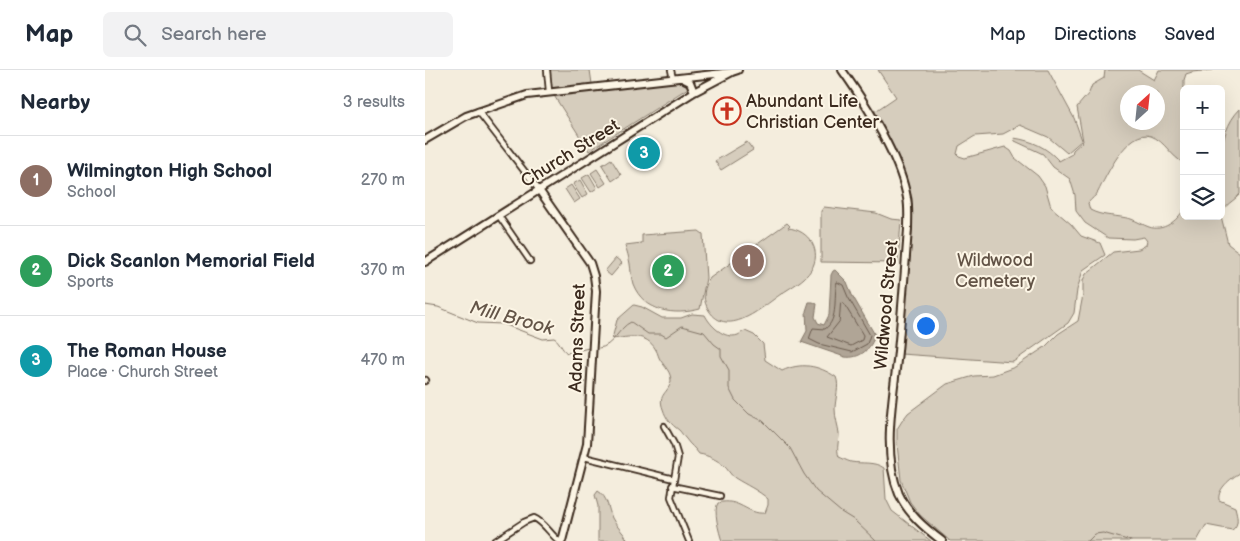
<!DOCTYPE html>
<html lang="en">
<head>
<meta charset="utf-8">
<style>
  :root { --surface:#fff; --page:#f2f2f3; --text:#1f2937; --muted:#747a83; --line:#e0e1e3; --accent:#111827 }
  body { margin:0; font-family:"Balsamiq Sans",sans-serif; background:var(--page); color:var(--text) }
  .controls { position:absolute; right:15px; top:15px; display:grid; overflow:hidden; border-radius:8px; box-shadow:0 5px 20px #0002 }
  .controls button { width:45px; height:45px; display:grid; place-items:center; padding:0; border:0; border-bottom:1px solid var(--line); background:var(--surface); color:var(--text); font:25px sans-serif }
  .compass { position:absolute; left:695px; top:15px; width:45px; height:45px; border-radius:50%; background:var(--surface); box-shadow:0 5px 20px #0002; rotate:27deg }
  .you { position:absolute; left:500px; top:255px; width:18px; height:18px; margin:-12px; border:4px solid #fff; border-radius:50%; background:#1a73e8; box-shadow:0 0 0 8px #1a73e833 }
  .badge { display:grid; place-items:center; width:32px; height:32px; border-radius:50%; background:var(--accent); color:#fff; font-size:16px; font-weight:700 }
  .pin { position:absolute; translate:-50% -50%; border:2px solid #fff; box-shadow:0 1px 5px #0006 }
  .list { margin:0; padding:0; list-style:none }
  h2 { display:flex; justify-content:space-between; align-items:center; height:65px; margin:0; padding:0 20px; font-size:21px }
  h2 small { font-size:16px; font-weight:400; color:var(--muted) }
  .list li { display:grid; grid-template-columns:32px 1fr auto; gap:15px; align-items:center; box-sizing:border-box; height:90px; padding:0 20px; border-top:1px solid var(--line) }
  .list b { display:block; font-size:19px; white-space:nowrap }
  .list p { margin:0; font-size:16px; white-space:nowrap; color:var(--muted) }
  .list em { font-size:16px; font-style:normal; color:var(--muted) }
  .icon { flex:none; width:28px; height:28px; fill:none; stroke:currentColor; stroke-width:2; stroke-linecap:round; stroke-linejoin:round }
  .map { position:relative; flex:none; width:815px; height:471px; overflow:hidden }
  header { display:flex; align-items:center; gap:30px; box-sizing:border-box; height:70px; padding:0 25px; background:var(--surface); border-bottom:1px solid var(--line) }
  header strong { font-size:24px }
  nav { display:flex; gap:28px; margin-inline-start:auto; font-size:18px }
  .search { width:350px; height:45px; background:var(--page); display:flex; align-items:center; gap:12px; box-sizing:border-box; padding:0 18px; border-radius:8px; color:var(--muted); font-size:19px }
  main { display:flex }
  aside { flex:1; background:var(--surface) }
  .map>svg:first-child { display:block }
</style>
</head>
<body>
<header>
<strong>Map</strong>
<div class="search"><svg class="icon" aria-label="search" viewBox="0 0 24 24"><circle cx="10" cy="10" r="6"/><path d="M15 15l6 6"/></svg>Search here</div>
<nav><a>Map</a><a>Directions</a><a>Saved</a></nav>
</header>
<main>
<aside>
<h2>Nearby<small>3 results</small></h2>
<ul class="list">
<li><span class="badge" style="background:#8d6e63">1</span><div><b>Wilmington High School</b><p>School</p></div><em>270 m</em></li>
<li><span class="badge" style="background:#2e9e5b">2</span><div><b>Dick Scanlon Memorial Field</b><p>Sports</p></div><em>370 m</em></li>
<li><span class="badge" style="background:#0f9aa8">3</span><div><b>The Roman House</b><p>Place · Church Street</p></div><em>470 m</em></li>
</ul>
</aside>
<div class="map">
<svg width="815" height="471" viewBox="0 0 815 471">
  <rect width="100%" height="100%" fill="#f4eddd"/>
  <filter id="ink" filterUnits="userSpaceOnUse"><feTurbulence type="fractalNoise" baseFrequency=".02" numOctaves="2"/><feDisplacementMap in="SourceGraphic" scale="10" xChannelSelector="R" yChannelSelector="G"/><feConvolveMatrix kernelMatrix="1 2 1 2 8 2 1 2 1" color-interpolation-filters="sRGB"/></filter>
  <g filter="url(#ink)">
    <path fill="#d6cdbd" stroke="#887c6e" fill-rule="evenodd" d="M 124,0 L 165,0 L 167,14 L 125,19 Z
      M 453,0 L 623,0 L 649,48 L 657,70 L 642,83 L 623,67 L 595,55 L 578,64 L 550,66 L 534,76 L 532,84 L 534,86 L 540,88 L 580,77 L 586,81 L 590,88 L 613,106 L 620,116 L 626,137 L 646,154 L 656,166 L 675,173 L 680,185 L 658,200 L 652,220 L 649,243 L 643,253 L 588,292 L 476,284 L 487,160 L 487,128 L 477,96 L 449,42 L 471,27 Z
      M 680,0 L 713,0 L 729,10 L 734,0 L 788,0 L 767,2 L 761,4 L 759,10 L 759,93 C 746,87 740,71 726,66 C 703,58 681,106 673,122 C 671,126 666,129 663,133 L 665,140 C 678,147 692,145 706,149 C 712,151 718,155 724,157 C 738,162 752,151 759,139 L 759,146 L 796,146 L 803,174 L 815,183 L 815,403 C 806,408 792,419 794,430 L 810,437 C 812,445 815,455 807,460 L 781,455 L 772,471 L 525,471 L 495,445 L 485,432 L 476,410 L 472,374 L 472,359 L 477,351 L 483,343 L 522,314 L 549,306 L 568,305 L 590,297 L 620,277 L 633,264 L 653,251 L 658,225 L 658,210 L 661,204 L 688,182 L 714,179 L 721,175 L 722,171 L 719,167 L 708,169 L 683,168 L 660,153 L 651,141 L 650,125 L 645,109 L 628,97 L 618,84 L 590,71 L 589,68 C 608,71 621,77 634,91 L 647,84 L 648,80 L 658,71 L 652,37 L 664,23 L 667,15 L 679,8 ZM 702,22 L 732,22 L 732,52 L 702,52 Z
      M 252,12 L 260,13 L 263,18 L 164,81 L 128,24 Z
      M 815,39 L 815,124 C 809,131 799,135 796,144 C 796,111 789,65 815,39 Z
      M 322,72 L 328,80 L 296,100 L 290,91 Z
      M 186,89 L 196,105 L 187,111 L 177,95 Z
      M 172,99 L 181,113 L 175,117 L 166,103 Z
      M 164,104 L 172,118 L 166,122 L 157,108 Z
      M 155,110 L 163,124 L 157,128 L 148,114 Z
      M 146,115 L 155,129 L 149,133 L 140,119 Z
      M 399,137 L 451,143 L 466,149 L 476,150 L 473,193 L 396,192 L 396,141 Z
      M 362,153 L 365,156 L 363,158 C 384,160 398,181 386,200 C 380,210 366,217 356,224 C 337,237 300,272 282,237 C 277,227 279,217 285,208 Z
      M 274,161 L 278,164 L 281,208 L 275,239 C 249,246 219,242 208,214 C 206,208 206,200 205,194 C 204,188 202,181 200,175 L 217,173 L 217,165 Z
      M 191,188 L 197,193 L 186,206 L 180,201 Z
      M 209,235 L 217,237 L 237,248 L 256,248 L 267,244 L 280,245 C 285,255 299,270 313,265 C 315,264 317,262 320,261 L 329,265 L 338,274 L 340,290 L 357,301 C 376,292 393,295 411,307 C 415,316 410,329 410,339 C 410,348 413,355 414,363 C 414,372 411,378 414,387 C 417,388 422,391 426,392 C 437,394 449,391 459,398 L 461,429 L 467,441 L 506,471 L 297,471 C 294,462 288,440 293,433 C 314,427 322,445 340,443 L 343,435 L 343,429 C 333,420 321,415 310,408 C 305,405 303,399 299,396 C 293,390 282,385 274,384 C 270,378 265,375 261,369 C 258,366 257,363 254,360 C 246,354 241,349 238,339 C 232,324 244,323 246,311 C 246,302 240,297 236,291 C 233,287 233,283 231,280 C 221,262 204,267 187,269 L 192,250 Z
      M 173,421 C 183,427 183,439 187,448 C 191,457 199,462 203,471 L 173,471 L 173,436 L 170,425 Z"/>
    <path fill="#b0a596" stroke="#817466" d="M 410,200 L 422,212 L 427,225 L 450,265 C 446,279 435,289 420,287 L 376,272 L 382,261 L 381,241 L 384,232 L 388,232 L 392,234 L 390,247 L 393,253 L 399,255 L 404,245 L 406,205 L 408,201 Z"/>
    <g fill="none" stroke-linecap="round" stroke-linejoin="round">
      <path stroke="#6a5b4e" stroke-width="1" d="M 412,212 L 418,215 L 423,227 L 445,265 L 442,274 L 427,282 L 394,274 L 384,269 L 388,258 L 400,259 C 414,249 408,227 412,212 Z
        M 416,233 L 419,234 L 438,265 L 437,270 L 426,276 L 402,267 L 414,252 Z"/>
      <path stroke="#817466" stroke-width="1" d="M 0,235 L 13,237 L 53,253 L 78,254 L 118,269 L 129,268 C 135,271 136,279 142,283 L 164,278
        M 174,278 C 188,277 194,257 206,252 L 223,264 L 236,264 L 241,267 L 257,256 L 279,262 L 289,274 L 296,279 L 296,286 L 304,300 L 304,318 L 310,330 L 324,344 L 338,351 L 365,378 L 379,404 L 391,421 L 416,442 L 429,450 L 451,471
        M 621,471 L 631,471
        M 663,471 L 670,464 L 678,463 L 706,471"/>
      <g stroke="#3b2a1e" stroke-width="8">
        <path id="street" d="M 122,0 L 124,21
          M 246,0 L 248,9
          M 53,41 L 114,120
          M 74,146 L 105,191
          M 0,311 L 1,310
          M 239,356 L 249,374 L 253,387 L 246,427 L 264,471
          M 159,387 L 249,409
          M 247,416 L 295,426
          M 70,471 L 99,452 L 109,448 C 119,452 125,464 134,471"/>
      </g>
      <g stroke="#3b2a1e" stroke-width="10">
        <path id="secondary" d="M 417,0 C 441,34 475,87 482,128 C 484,138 483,149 483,159 C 480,200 477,240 473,281 C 469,325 456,381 474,424 C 483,444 500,458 517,471
          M 257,8 L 265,12 L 269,22
          M 0,70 L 41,46 L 102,25 L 307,2 L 313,0
          M 114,120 L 165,193 L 169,206 L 171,221 L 162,374 L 137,471
          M 0,192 L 269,22 L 307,2"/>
      </g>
      <use href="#street" stroke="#fcf5e5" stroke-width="4.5"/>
      <use href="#secondary" stroke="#fcf5e5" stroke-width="6"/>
    </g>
  </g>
  <defs>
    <g id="church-ring" transform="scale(1.4375)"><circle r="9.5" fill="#fcf5e5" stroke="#c8321e" stroke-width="1.5"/><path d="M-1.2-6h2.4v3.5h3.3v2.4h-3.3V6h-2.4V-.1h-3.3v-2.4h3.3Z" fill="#c8321e"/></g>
  </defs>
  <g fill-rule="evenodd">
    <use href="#church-ring" x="302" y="41"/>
  </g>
  <g text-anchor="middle" stroke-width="4" stroke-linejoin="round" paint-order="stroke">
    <g font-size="18" fill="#3b2a1e" stroke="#fcf5e5" text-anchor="start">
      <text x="321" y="37">Abundant Life<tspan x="321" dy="21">Christian Center</tspan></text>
    </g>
    <g font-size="18" fill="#3b2a1e" stroke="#fcf5e5">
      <text transform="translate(145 83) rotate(-32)" y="6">Church Street</text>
      <text transform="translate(461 235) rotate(-85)" y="6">Wildwood Street</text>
      <text transform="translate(152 268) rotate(-88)" y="6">Adams Street</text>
    </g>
    <g font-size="18" fill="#625346" stroke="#fcf5e5">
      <text x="570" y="196">Wildwood<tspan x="570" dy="21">Cemetery</tspan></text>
    </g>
    <g font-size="19" font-style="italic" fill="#645548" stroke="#fcf5e5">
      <text transform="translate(87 247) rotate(15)" y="7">Mill Brook</text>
    </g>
  </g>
</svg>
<div class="controls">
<button>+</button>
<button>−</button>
<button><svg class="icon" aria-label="layers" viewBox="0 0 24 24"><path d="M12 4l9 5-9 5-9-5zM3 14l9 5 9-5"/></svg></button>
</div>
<svg class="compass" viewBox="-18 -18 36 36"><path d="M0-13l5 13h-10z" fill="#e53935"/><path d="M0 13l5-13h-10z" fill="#747a83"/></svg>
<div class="you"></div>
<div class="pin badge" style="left:323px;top:191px;background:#8d6e63">1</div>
<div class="pin badge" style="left:243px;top:201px;background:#2e9e5b">2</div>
<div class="pin badge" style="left:219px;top:83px;background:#0f9aa8">3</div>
</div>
</main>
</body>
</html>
